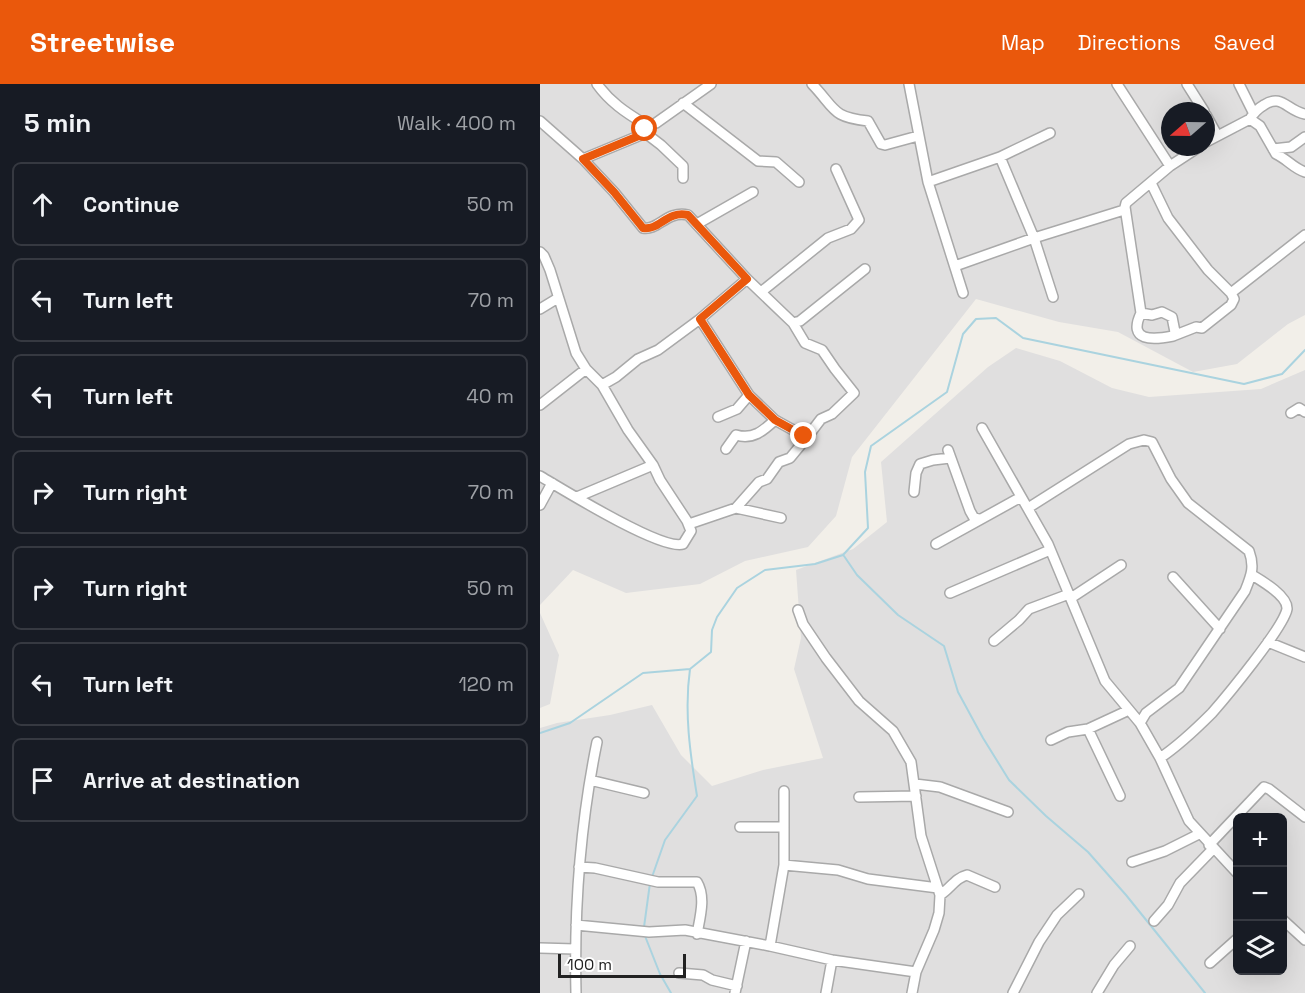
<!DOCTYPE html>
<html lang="en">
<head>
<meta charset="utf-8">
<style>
  :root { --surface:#171b24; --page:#20242c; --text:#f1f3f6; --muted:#9ea1a6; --line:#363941; --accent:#ea580c }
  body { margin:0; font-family:"Space Grotesk",sans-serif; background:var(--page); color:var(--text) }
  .controls { position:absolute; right:18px; bottom:18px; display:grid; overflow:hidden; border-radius:9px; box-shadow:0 6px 24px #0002 }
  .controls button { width:54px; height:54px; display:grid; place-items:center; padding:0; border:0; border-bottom:2px solid var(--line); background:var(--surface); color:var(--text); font:30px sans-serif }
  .compass { position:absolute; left:621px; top:18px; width:54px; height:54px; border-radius:50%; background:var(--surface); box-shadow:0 6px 24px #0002; rotate:250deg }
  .scale { position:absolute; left:18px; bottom:15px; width:128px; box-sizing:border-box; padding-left:6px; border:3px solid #222; border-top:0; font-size:16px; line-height:21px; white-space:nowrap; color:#222; -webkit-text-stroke:4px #fff; paint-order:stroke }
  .stop { position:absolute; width:18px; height:18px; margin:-14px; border:4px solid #ea580c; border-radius:50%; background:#fff }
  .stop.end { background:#ea580c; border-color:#fff; box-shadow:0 2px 6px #0008 }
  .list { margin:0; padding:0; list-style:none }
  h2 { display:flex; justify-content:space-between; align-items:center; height:78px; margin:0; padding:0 24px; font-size:26px }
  h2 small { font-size:20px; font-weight:400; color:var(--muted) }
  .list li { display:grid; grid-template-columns:39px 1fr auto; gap:18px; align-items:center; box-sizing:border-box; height:84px; margin:0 12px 12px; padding:0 12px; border:2px solid var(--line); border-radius:9px }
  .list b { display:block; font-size:22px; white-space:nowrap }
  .list em { font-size:20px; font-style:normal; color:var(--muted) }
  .icon { flex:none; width:33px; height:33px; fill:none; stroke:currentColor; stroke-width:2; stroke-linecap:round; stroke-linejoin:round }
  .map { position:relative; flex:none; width:765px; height:909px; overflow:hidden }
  header { display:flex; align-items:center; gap:36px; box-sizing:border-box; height:84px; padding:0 30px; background:var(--accent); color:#fff }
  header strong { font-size:28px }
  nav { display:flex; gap:33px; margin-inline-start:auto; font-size:21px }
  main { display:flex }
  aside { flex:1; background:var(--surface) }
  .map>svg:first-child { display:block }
</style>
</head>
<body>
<header>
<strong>Streetwise</strong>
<nav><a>Map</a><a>Directions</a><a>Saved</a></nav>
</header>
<main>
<aside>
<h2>5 min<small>Walk · 400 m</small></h2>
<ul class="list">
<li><svg class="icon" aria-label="ahead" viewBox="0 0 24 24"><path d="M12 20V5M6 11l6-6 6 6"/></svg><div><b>Continue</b></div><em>50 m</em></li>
<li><svg class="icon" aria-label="left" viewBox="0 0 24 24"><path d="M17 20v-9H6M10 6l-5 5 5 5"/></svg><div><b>Turn left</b></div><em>70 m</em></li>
<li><svg class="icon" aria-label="left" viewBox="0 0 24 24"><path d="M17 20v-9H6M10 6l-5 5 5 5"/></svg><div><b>Turn left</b></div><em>40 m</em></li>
<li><svg class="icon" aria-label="right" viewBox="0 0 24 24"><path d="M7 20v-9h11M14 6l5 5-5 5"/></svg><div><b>Turn right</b></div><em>70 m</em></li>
<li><svg class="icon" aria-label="right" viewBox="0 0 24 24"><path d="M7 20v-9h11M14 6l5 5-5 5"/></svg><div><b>Turn right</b></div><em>50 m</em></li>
<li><svg class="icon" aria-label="left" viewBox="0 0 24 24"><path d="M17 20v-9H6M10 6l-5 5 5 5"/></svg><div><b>Turn left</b></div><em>120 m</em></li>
<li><svg class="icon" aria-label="arrive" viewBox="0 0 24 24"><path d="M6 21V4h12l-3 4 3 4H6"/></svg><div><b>Arrive at destination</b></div></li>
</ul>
</aside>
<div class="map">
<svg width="765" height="909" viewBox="0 0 765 909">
  <rect width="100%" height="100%" fill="#f2efe9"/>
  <path fill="#e0dfdf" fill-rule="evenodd" d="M 0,0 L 765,0 L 765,231 L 748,240 L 697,280 L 653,288 L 578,248 L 519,238 L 436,215 L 312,373 L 296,432 L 268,463 L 205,477 L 160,500 L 86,509 L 33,486 L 0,521 ZM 630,27 L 666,27 L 666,63 L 630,63 Z
    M 476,264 L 520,277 L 572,304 L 609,313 L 721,305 L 765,286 L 765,909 L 0,909 L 0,644 L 17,639 L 70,631 L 112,621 L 141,671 L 172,702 L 223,686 L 283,674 L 254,585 L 261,554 L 256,486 L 313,465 L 347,438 L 341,378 L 448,283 ZM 698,734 L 742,734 L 742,886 L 698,886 Z
    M 0,529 L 19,571 L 10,620 L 0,624 Z"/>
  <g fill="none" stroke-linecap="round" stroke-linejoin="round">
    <path stroke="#aad3df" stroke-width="2" d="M 304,472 L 317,491 L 358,531 L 404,562 L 418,608 L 443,654 L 469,696 L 506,732 L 548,768 L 586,811 L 665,909
      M 0,649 L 30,639 L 103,589 L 150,585 L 171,568 L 172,546 L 177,533 L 197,504 L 225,486 L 275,480 L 303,471 L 328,444 L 325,388 L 331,362 L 407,308 L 423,250 L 436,235 L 456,234 L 483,254 L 704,300 L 742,290 L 765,266
      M 112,793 L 125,756 L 157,712 C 150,669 144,627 150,585
      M 104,843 L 110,799
      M 105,852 L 120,890 L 131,909"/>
    <g stroke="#a9a9a9" stroke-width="12">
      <path id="minor" d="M 57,0 C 70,18 85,28 103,39 L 104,43
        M 272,0 C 296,25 291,33 328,37 L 341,60 L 345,61 L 378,52
        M 369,0 L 388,98 L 423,209
        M 577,0 L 630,82
        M 647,0 L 664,27
        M 699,0 L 713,28
        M 143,19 L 218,77 L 236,78 L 259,98
        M 666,31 L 677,51
        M 710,35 L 720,42 L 736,70 C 747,75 753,84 765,88
        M 0,37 L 43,75 L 74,108 L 103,144 C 118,147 127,126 148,131 L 207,195 L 253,239 L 260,237 L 325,185
        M 104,43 L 116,39 L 171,0
        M 104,48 L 121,61 L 143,82 L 143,94
        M 666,58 L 710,35 C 714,28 717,25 724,21 C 742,9 747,27 765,30
        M 733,65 L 751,63 L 765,53
        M 460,73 L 494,154 L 513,213
        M 43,75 L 101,51 L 104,48 L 104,43
        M 388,98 L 460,73 L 510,49
        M 611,99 L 628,134 L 668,186 L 691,209 L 694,215 L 691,221 L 662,244 L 656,243 L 633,252
        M 157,140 L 213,108
        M 0,168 L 4,172 L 10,186 L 36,269 L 46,285 L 62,301 L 88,346 L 113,381 L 120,396 L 147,437 L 151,447 L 143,460 C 122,467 22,405 0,392
        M 415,182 L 494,154 L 584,126
        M 221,208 L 288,154 L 311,145 L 319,136 L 296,85
        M 691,209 L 765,151
        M 0,225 L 18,214
        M 601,229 L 612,231 L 622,228 L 632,233 L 635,248 L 633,252 C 613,256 587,258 601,229 L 585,123 L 586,119 L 630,82 L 659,63
        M 160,235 L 209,311 L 235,336 L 264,352 L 268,352 L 281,335 L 292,330 L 314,309 L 295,285 L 282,266 L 265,259 L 253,239
        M 62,301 L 76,293 L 98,275 L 118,266 L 160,235 L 207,195
        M 0,321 L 46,285
        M 751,329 L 759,324 L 765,328
        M 178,333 L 197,325 L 209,311
        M 442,344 L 508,460 L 565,597 L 600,639 L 620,674 L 649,737 L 698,790
        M 186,365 L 196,351 C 213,356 223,347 235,336
        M 408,366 L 430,427 L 434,434 L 439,435
        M 374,408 L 376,389 L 380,380 L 393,376 L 410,374
        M 37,413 L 113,381
        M 0,421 L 12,399
        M 196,424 L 219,398 L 227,395 L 239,378 L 250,374 L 264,357 L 264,352
        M 488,424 L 589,360 L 604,356 L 612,358 L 631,395 L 648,419 L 709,467 C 715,483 711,492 705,507 L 639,604 L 606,629 L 600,639
        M 149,440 L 196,424 L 241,434
        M 396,460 L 481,413
        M 633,493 L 680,545
        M 410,509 L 510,466
        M 531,514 L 581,481
        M 258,526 L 263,540 L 286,574 L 319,617 L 353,647 L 371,678 L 381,752 L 400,811 L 399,829 L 394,846 L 376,888 L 372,909
        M 454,557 L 479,536 L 489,525 L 529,510
        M 728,558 L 765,573
        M 548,645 L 580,712
        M 511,656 L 528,648 L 548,645 L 589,626
        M 620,674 C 638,662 656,645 672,629 C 686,613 744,543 747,525 C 748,512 722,497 712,491
        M 50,696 L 104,709
        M 375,700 L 400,703 L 468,728
        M 319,713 L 376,712
        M 200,743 L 244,743
        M 669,761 L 724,703 L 729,705 L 765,733
        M 592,778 L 625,767 L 659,750
        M 244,781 L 298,786 L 328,795 L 398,804
        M 39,783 L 55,784 L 118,798 L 157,798 C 166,813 160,833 157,850
        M 400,811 C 410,805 415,794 427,791 L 455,803
        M 742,835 L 765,856
        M 614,837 L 628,821 L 640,799 L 673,765
        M 36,841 L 109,848 L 145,846 L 230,862 L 292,876 L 376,888
        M 230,862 L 244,781 L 244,707
        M 0,864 L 35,865
        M 670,879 L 698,854
        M 139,889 L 163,891 L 172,896 L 197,902
        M 36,909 C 34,824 40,741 57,658
        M 195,909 L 206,857
        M 286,909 L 292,876
        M 473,909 L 499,858 L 517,831 L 539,810
        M 557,909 L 574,881 L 590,862"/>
    </g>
    <use href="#minor" stroke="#fff" stroke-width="9"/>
  </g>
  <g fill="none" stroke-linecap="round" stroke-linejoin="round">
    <path stroke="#ea580c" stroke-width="8" d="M 105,45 L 101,51 L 43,75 L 74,108 L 103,144 C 119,147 127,126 148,131 L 207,195 L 160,235 L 209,311 L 235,336 L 264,352"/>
  </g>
</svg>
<div class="controls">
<button>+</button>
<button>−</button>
<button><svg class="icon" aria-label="layers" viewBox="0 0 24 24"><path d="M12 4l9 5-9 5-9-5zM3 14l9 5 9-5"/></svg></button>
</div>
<svg class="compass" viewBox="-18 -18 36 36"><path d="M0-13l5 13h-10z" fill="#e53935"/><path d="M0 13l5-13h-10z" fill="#9ea1a6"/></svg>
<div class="scale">100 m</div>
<div class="stop" style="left:105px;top:45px"></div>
<div class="stop end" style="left:264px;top:352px"></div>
</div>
</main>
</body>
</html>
